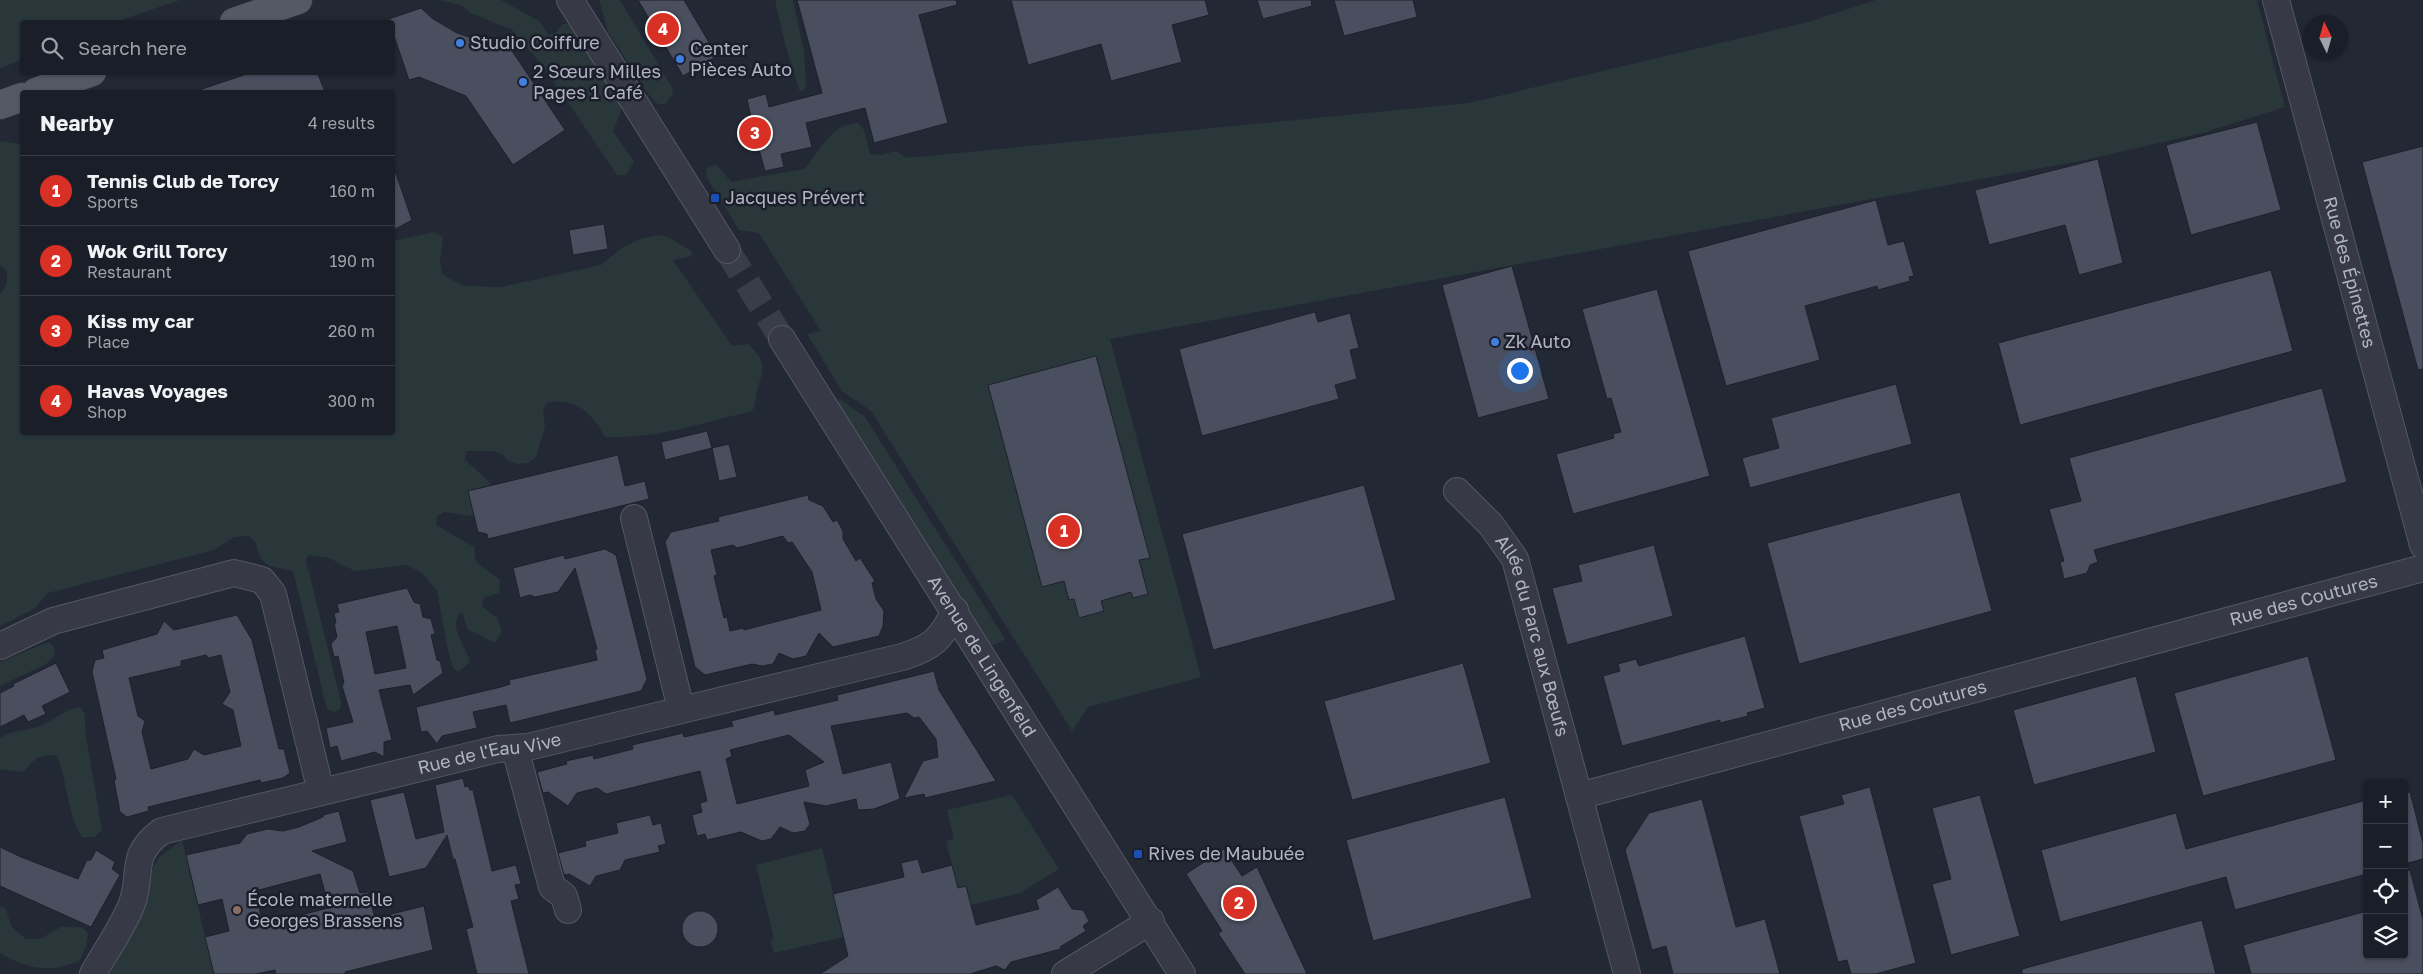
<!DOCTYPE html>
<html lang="en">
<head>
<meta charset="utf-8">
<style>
  :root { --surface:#1a1e28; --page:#272b34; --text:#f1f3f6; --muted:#9fa2a8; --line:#383c45; --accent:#d93025 }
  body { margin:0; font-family:"Golos Text",sans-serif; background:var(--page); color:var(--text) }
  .controls { position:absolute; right:15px; bottom:15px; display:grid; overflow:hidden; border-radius:5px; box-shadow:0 1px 4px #0004 }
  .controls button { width:45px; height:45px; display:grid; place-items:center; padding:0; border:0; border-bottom:1px solid var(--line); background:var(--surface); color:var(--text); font:25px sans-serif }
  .compass { position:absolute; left:2303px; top:15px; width:45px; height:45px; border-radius:50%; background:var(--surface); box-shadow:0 1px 4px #0004; rotate:355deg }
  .you { position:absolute; left:1519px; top:370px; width:18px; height:18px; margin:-12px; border:4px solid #fff; border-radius:50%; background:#1a73e8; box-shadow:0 0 0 8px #1a73e833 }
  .badge { display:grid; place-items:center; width:32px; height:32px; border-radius:50%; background:var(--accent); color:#fff; font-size:16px; font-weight:700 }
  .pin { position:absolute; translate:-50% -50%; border:2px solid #fff; box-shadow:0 1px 5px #0006 }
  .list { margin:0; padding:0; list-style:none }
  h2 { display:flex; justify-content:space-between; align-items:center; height:65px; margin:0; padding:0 20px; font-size:21px }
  h2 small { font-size:16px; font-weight:400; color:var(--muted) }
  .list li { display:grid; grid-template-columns:32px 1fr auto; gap:15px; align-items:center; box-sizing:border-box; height:70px; padding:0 20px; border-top:1px solid var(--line) }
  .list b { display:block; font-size:19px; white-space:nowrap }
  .list p { margin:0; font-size:16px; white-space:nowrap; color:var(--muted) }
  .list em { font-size:16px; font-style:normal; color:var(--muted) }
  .icon { flex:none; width:28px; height:28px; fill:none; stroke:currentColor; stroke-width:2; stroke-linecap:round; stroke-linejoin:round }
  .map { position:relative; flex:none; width:2423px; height:974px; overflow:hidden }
  .search { position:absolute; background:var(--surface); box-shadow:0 1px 4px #0004; left:20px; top:20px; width:375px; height:55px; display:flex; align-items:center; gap:12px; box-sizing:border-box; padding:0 18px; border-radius:5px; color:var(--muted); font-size:19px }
  .panel { position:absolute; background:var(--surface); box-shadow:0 1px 4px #0004; left:20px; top:90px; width:375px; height:345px; border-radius:5px }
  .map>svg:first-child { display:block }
</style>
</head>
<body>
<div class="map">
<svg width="2423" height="974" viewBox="0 0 2423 974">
  <rect width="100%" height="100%" fill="#232835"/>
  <path fill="#29373a" d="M 0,0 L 180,0 L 115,22 L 22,22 L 22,59 L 0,69 Z
    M 439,0 L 501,0 L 539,21 L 549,35 L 555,33 L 563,24 L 571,24 L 620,99 L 621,111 L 613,131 L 634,162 L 626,175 L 617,175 L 544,67 L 512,30 L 471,13 L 461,5 Z
    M 599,0 L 620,0 L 673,89 L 671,97 L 665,104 L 658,104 L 649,95 L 608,32 Z
    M 775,0 L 793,0 L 804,52 L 806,88 L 800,92 L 785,44 Z
    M 1876,0 L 2257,0 L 2285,107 L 2206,132 L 2085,160 L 1110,339 L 1201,677 L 1088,707 L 1072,731 L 871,411 L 842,391 L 807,334 L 821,331 L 759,233 L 739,230 L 706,176 L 707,168 L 716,164 L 731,182 L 804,169 C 820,152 831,123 858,123 L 864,130 L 870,154 L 881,155 L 896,151 L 907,158 L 1469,103 L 1808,22 Z
    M 0,141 L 22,144 L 22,432 L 392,432 L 393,241 L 434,232 L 443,237 L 440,262 L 442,274 L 463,286 L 501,287 L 601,265 L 623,247 L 640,239 L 658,235 L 668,237 L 691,251 L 692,256 L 673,260 L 732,346 L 748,344 C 768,362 763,369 757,391 C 755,399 757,404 752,411 C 704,423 656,439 605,437 C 594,415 574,395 547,403 L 543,410 L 545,426 L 536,457 L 528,463 L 518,464 L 508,461 L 502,454 L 493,451 L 467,451 L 465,460 L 489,481 L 490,486 L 468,491 L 474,514 L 470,516 L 444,512 L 437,516 L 436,525 L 474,547 L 476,562 L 500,580 L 499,593 L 484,597 L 482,606 L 498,619 L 502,632 L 495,643 L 467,629 L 463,614 L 460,613 C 448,628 467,647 470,662 L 458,672 L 453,668 L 447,646 L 437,591 L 421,572 L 406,565 L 355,571 L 329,558 L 309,555 L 306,560 L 341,702 L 340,709 L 335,712 L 327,709 L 293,571 C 271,566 259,568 256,542 L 249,536 L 234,537 L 214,550 L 48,593 L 34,609 L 0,626 L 0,295 L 7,283 L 7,271 L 0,265 Z
    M 840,399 L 865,417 L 1005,639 L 991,647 L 836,402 Z
    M 48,642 L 54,647 L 55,655 L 46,664 L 0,686 L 0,662 Z
    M 80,707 L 85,714 L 85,731 L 102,830 L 94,837 L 82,837 C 67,813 68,783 57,756 C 40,752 33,760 24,772 L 0,769 L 0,738 C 12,730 24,731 38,727 C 53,722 63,709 80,707 Z
    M 1012,795 L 1059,869 L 1020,893 L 971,905 L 958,888 L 946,841 L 954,839 L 947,810 Z
    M 182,840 L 214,974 L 110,974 L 146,906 L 152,870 L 158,858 Z
    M 822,848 L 844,937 L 774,953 L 771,940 L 774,938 L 756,865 Z
    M 0,906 L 6,909 L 11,926 L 26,939 L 40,939 L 61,927 L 81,927 L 88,933 L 86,946 L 80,960 C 52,974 26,969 0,953 Z"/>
  <path fill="#4a4f5f" stroke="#1e212d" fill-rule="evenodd" d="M 638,0 L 684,0 L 717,56 L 683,76 Z
    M 797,0 L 956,0 L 957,5 L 919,15 L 948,123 L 874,143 L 865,108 L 806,123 L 812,147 L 781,154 L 784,167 L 765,171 L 758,146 L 750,141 L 748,133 L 753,126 L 747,99 L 766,94 L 769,107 L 822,93 Z
    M 1011,0 L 1205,0 L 1209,15 L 1172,25 L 1182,62 L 1111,81 L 1101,44 L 1028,65 Z
    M 1257,0 L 1311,0 L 1312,6 L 1263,19 Z
    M 1334,0 L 1413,0 L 1417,17 L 1344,36 Z
    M 421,8 L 433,19 L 457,33 L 484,42 L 508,45 L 565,130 L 513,165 L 466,96 L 419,77 L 409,80 L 392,30 L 392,22 L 390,22 L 389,19 Z
    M 253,72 L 317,72 L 325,92 L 202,92 L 202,89 Z
    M 2257,122 L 2281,210 L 2191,235 L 2166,145 Z
    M 2423,146 L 2423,369 L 2418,370 L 2362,162 Z
    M 2098,159 L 2123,263 L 2079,275 L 2065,225 L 1989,245 L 1975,190 Z
    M 395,171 L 412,220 L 392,231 L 392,172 Z
    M 1876,200 L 1888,245 L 1904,241 L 1914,276 L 1909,277 L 1910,281 L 1878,290 L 1877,286 L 1805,306 L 1820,360 L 1726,386 L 1688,251 Z
    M 604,224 L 608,249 L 573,255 L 569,230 Z
    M 1512,266 L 1549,399 L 1478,418 L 1442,285 Z
    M 2271,270 L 2293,351 L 2020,425 L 1998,343 Z
    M 1657,289 L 1710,476 L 1573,514 L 1556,454 L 1614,438 L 1613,434 L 1621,432 L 1611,398 L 1607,399 L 1582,309 Z
    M 1315,312 L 1318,322 L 1350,313 L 1359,348 L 1350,350 L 1357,379 L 1335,385 L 1339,399 L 1202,436 L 1179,349 Z
    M 1096,356 L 1150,558 L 1139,560 L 1148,594 L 1133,598 L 1131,592 L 1101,601 L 1104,611 L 1079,618 L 1074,599 L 1069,600 L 1064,581 L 1042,587 L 988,385 Z
    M 1896,384 L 1912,444 L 1750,488 L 1742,458 L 1779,448 L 1771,418 Z
    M 2322,388 L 2347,482 L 2094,550 L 2098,562 L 2090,565 L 2087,573 L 2064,579 L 2060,562 L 2064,561 L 2049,509 L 2081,501 L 2069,458 Z
    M 707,431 L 712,448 L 665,460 L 661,442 Z
    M 729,444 L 737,477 L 719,481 L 712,448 Z
    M 618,455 L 625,486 L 645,481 L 649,499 L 488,539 L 487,534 L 478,532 L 468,491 Z
    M 1364,485 L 1396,600 L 1213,650 L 1182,534 Z
    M 1960,492 L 1992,611 L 1799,664 L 1767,543 Z
    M 808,495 L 809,500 L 823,506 L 833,522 L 837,520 L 843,531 L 843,539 L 856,561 L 860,558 L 875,581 L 872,583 L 876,599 L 884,611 L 883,626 L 879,636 L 833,647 L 819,633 L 806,656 L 793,659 L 779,653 L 773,664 L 762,666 L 752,664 L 705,675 L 695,667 L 665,542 L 671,532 L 719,521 L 718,517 ZM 783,536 L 788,543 L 792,542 L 812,572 L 821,610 L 744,630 L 743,628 L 730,631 L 727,617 L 724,618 L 714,576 L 717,575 L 711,550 L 733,545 L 737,548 Z
    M 1654,545 L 1673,616 L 1567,645 L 1552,588 L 1582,581 L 1578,565 Z
    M 605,549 L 616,555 L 647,679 L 641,691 L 510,723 L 506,705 L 473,712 L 477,728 L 442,736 L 437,744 L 427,731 L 421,732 L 416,707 L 501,687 L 510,684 L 509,680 L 597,660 L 595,650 L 597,649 L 575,568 L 558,592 L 535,597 L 530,595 L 520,598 L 513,568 L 564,555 L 565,559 Z
    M 407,588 L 414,602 L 420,604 L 423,617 L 431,619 L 435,634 L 431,635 L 437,660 L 440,661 L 443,673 L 413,695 L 410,685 L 379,690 L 392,740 L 384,742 L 384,757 L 375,752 L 341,761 L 337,746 L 330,748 L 326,728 L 353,722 L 342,686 L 344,683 L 338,656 L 334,657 L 331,644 L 337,637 L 334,623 L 336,623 L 334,613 L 339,612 L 337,604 ZM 397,626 L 406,668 L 375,674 L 366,632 Z
    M 237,615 L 252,640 L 279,749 L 284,749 L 290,773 L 283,778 L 261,783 L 260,780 L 148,807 L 149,811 L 127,817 L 120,812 L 114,780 L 116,779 L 92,672 L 95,660 L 104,658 L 102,650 L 157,634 L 164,621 L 174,630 ZM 206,655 L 208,658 L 221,655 L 230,692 L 222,704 L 233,710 L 241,746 L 204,755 L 194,749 L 188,759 L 151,769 L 142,732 L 145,721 L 138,716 L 129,678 L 181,666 L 181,661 Z
    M 1745,636 L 1765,708 L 1747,713 L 1748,716 L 1720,723 L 1720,720 L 1622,746 L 1603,676 L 1620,671 L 1618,664 L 1636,659 L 1639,666 Z
    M 2308,656 L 2336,760 L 2203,796 L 2174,693 Z
    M 56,663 L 70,692 L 42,706 L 46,714 L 28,722 L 24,715 L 0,727 L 0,693 L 14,686 L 13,684 Z
    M 1463,663 L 1491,763 L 1352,800 L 1324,701 Z
    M 934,671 L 939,690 L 996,781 L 925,798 L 924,794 L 904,798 L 923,761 L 938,757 L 936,739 L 919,717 L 914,718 L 907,713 L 831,726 L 843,774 L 891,762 L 900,799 L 874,809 L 858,810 L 856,799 L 826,806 L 804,802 L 810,824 L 805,831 L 793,833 L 780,827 L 771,839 L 762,841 L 741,832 L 707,840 L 705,834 L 697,836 L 692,815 L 702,812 L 700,803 L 707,801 L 700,771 L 606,794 L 597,788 L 577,793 L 568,806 L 548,792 L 543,793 L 537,772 L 567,764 L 566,761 L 593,755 L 594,759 L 633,749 L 632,745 L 683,733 L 684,737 L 733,726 L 731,721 L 774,710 L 775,715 L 838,700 L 837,695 ZM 789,735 L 824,762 L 805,770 L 809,786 L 737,804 L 726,759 L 732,756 L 730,750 Z
    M 2136,676 L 2156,752 L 2034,785 L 2013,710 Z
    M 463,778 L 465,787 L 468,786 L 470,790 L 473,790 L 492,871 L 516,865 L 521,884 L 515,885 L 519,899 L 511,901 L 529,974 L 477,974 L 466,929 L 473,927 L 455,859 L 453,859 L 447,835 L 426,868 L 389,877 L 370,800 L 404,792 L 416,839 L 444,832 L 435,785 Z
    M 1870,787 L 1916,963 L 1876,974 L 1851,974 L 1847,960 L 1838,962 L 1799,816 L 1844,804 L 1841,795 Z
    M 2410,792 L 2423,843 L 2423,859 L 2404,864 L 2404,793 Z
    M 1980,795 L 2020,936 L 1951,955 L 1932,884 L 1951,879 L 1932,808 Z
    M 1505,797 L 1532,898 L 1373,941 L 1346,840 Z
    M 1702,799 L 1736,927 L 1765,919 L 1780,974 L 1673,974 L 1666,946 L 1652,950 L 1625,850 L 1649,813 Z
    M 2367,800 L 2367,874 L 2235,910 L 2226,877 L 2060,922 L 2041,850 L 2176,813 L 2186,849 Z
    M 339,811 L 347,842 L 312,851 L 353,871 L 360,893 L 368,892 L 375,918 L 424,906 L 433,950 L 345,972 L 345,974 L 276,974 L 275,970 L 256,974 L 214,974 L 205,937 L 229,931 L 222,899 L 198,905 L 186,855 L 240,843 L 247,834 L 268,829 L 283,831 L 299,827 L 323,817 L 323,815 ZM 320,874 L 329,908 L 263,924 L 255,891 Z
    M 650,815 L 653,825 L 661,823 L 666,844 L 658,846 L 660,852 L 625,860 L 620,870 L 596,876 L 590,886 L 569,874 L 564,875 L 558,853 L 586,846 L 585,841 L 618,833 L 616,823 Z
    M 0,847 L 21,857 L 78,879 L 87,860 L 91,860 L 96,850 L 115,862 L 112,869 L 120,875 L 91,927 L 0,886 Z
    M 1224,849 L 1242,876 L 1257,867 L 1307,974 L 1245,974 L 1218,933 L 1222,931 L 1186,874 Z
    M 918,859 L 922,873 L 952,865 L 958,888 L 966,886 L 976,925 L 1039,909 L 1036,900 L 1058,887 L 1072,909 L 1083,910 L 1089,921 L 1083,926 L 1086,931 L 1060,947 L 1061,949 L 1011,962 L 1005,970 L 996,966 L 970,974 L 820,974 L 848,956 L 833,894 L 904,877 L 901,863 Z
    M 2410,870 L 2423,920 L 2423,974 L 2251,974 L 2243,945 L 2367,911 L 2367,955 L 2404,955 L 2404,871 Z
    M682 929a18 18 0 1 1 36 0a18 18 0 1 1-36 0Z
    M 2202,920 L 2216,974 L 2022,974 L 2022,969 Z"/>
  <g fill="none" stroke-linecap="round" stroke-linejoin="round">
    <path stroke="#383d4a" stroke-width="26" stroke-dasharray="26 13" stroke-linecap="butt" d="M 727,250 L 782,339"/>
    <g stroke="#545864" stroke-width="28">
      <g id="minor">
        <path d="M 570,0 L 727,250"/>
        <path id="s1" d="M 2276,0 L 2423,545"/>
        <path id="s2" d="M 782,339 L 1182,974"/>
        <path id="s3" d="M 1457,491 L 1491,525 L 1515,559 L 1579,796"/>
        <path d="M 634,518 L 681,709"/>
        <path d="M 0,646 L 53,621 L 234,573 L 262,580 L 273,594 L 321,792"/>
        <path d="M 515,748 L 552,887 L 564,896 L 568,910"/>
        <path id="s4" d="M 93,974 C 105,952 121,930 131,906 C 144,875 127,856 162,831 L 498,749 L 528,747 L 902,657 C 932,648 942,639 955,610"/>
        <path d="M 1065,974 L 1151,921"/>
        <path id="s5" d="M 1627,974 L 1579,796 L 2423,568"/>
      </g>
    </g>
    <g stroke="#40434f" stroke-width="29">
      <path id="major" d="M 234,22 L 298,0
        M 36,92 L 92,72
        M 0,105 L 22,97"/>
    </g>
    <use href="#minor" stroke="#373a46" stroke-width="26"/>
    <use href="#major" stroke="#555966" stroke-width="28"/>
  </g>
  <g fill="#3f7fe0" stroke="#1c1f2b" stroke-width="2">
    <circle cx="460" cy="43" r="5"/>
    <circle cx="680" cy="59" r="5"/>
    <circle cx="523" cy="82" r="5"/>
    <circle cx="1495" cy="342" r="5"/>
  </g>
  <g fill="#1a4fb4" stroke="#1c1f2b" stroke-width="2">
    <rect x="710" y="193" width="10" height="10" rx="2.5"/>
    <rect x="1133" y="849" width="10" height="10" rx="2.5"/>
  </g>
  <circle fill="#8d6e63" stroke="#1c1f2b" stroke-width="2" cx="237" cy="910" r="5"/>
  <g text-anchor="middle" stroke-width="5" stroke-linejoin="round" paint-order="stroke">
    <g font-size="18" fill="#b1b5c2" stroke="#1c1f2b" text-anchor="start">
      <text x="470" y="49">Studio Coiffure</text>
      <text x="690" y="55">Center<tspan x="690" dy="21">Pièces Auto</tspan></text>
      <text x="533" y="78">2 Sœurs Milles<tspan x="533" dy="21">Pages 1 Café</tspan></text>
      <text x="725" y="204">Jacques Prévert</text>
      <text x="1505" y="348">Zk Auto</text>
      <text x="1148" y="860">Rives de Maubuée</text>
      <text x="247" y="906">École maternelle<tspan x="247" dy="21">Georges Brassens</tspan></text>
    </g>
    <g font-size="18" fill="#b1b5c2" stroke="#1c1f2b">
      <text dy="6" stroke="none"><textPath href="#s1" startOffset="282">Rue des Épinettes</textPath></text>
      <text dy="6" stroke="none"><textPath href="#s5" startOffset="935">Rue des Coutures</textPath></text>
      <text dy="6" stroke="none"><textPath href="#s3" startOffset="168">Allée du Parc aux Bœufs</textPath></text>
      <text dy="6" stroke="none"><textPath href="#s2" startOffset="375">Avenue de Lingenfeld</textPath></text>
      <text dy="6" stroke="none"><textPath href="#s5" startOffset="530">Rue des Coutures</textPath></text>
      <text dy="6" stroke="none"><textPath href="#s4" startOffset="499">Rue de l'Eau Vive</textPath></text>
    </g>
  </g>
</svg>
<div class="controls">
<button>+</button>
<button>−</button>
<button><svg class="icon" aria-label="locate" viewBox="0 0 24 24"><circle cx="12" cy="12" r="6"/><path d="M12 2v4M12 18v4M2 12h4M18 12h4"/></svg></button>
<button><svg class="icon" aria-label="layers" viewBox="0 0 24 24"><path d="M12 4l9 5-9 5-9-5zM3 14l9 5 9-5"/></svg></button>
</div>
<svg class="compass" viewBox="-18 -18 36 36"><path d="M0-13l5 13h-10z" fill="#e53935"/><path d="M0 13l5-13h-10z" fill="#9fa2a8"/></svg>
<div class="you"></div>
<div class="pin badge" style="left:1064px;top:531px">1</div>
<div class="pin badge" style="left:1239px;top:903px">2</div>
<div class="pin badge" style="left:755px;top:133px">3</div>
<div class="pin badge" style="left:663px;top:29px">4</div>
<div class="search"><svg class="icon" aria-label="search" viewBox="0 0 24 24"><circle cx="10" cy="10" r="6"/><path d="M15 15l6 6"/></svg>Search here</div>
<section class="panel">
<h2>Nearby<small>4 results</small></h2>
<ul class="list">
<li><span class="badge">1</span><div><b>Tennis Club de Torcy</b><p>Sports</p></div><em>160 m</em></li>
<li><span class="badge">2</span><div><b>Wok Grill Torcy</b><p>Restaurant</p></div><em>190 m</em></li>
<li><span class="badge">3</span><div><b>Kiss my car</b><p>Place</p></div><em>260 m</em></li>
<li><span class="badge">4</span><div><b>Havas Voyages</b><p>Shop</p></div><em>300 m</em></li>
</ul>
</section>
</div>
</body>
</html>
